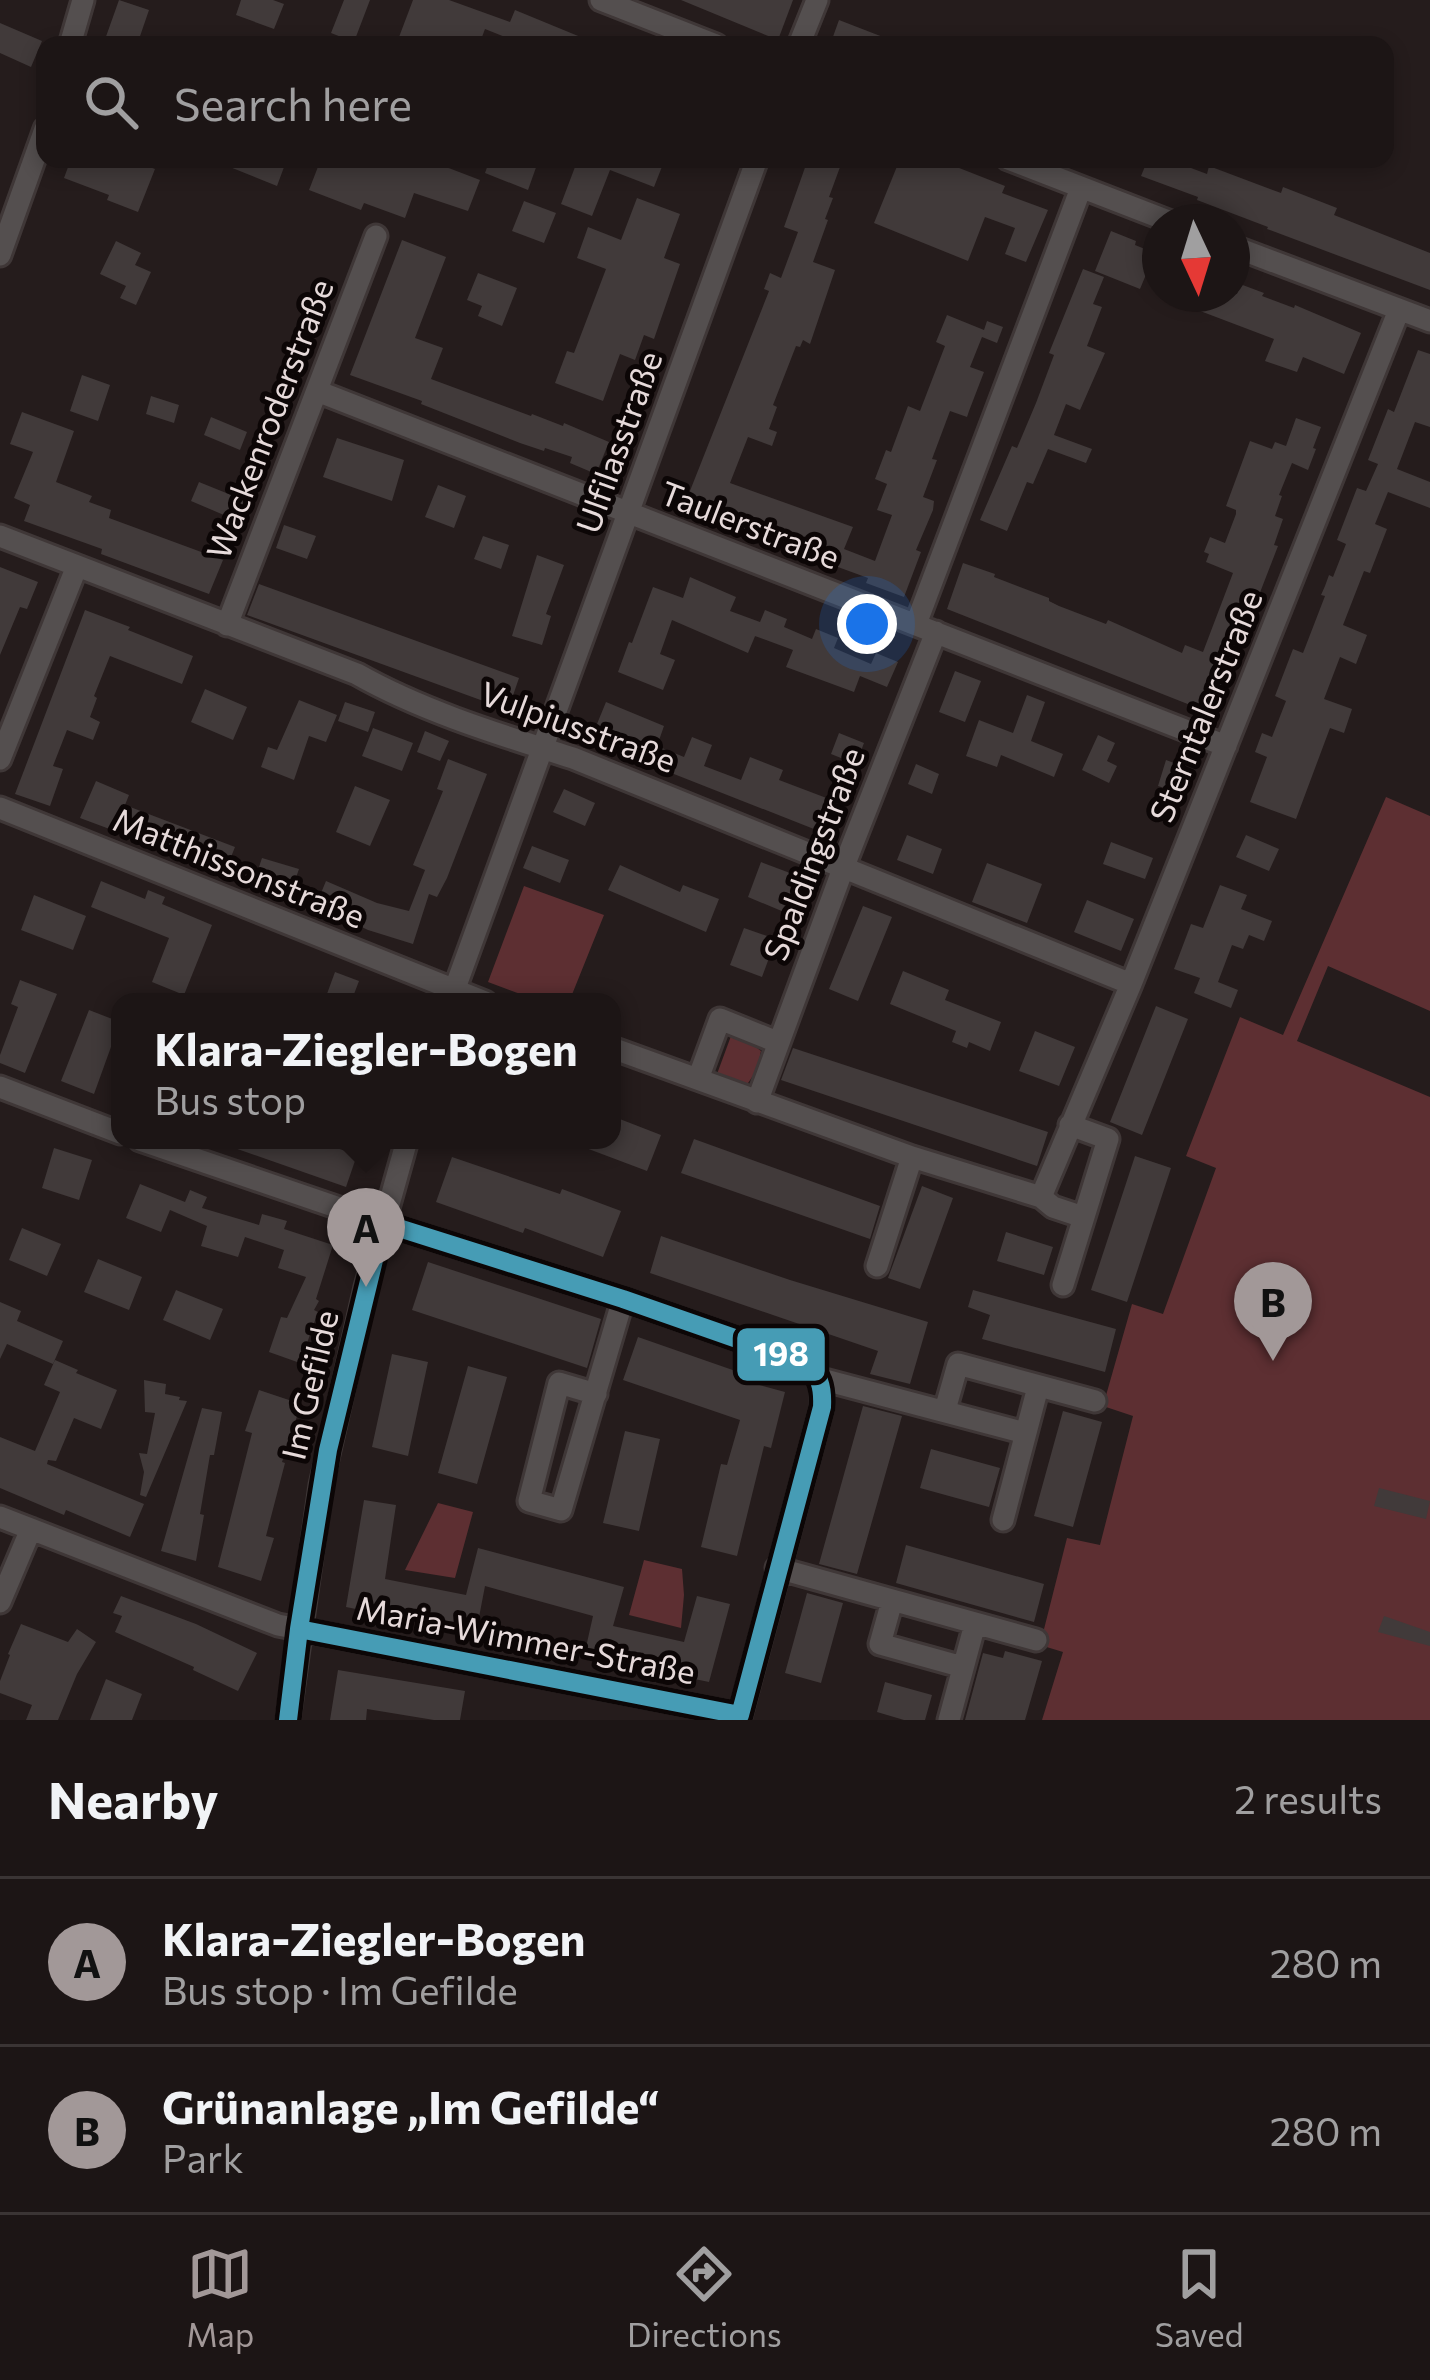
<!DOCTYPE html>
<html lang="en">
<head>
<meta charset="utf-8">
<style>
  :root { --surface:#1c1515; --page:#292222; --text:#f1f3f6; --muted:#a09fa0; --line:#3a3434; --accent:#a29898 }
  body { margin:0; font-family:Commissioner,sans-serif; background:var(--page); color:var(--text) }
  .compass { position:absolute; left:1142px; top:204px; width:108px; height:108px; border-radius:50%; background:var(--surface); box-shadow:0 6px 18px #0003; rotate:176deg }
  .you { position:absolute; left:867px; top:624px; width:42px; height:42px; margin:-30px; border:9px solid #fff; border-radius:50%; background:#1a73e8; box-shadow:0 0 0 18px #1a73e833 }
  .badge { display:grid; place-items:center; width:78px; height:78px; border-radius:50%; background:var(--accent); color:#111; font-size:39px; font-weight:700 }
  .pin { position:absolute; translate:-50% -99px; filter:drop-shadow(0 3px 6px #0008) }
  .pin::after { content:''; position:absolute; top:63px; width:42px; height:36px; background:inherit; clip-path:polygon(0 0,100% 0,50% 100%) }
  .popup { position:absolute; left:111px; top:993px; width:510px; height:156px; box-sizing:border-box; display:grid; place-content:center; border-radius:24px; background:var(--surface); filter:drop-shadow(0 3px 9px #0005); font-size:39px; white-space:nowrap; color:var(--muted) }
  .popup b { font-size:45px; color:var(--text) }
  .popup::after { content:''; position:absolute; left:50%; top:100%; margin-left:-24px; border:24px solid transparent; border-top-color:var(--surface) }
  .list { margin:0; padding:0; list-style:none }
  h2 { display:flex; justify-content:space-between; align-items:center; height:156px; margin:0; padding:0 48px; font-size:51px }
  h2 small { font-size:39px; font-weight:400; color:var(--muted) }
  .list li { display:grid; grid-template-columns:78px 1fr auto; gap:36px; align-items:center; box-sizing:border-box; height:168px; padding:0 48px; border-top:3px solid var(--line) }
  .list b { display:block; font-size:45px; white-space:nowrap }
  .list p { margin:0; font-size:39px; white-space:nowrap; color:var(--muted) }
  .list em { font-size:39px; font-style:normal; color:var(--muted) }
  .icon { flex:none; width:66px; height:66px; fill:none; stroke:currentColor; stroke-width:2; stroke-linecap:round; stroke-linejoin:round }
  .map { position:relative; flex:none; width:1430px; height:1720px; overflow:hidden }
  .search { position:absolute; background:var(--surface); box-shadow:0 6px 18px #0003; left:36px; right:36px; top:36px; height:132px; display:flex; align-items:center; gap:30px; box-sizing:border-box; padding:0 42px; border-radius:24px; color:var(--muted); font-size:45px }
  .sheet { height:492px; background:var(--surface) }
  nav { display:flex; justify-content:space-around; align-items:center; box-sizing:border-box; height:168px; border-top:3px solid var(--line); background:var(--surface); font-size:33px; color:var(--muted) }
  nav a { display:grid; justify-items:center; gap:6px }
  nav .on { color:var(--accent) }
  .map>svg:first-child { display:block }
</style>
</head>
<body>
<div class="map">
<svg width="1430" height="1720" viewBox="0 0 1430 1720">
  <rect width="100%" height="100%" fill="#251c1c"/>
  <path fill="#5d2f32" d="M 1386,797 L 1430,816 L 1430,1011 L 1328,966 L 1297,1041 L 1430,1097 L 1430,1720 L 1042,1720 L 1063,1652 L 1040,1645 L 1067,1538 L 1100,1545 L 1133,1416 L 1103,1406 L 1132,1304 L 1163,1314 L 1216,1168 L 1186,1156 L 1240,1017 L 1283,1035 Z
    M 524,886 L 604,915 L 569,1002 L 542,1002 L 488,982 Z
    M 731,1036 L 748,1041 L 761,1051 L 757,1070 L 746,1086 L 730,1083 L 717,1074 Z
    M 438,1503 L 473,1512 L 455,1578 L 405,1570 Z
    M 644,1560 L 682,1569 L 684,1595 L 681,1628 L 629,1615 Z"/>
  <path fill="#413a3a" d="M 119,0 L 149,10 L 137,45 L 103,45 Z
    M 241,0 L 273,0 L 284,4 L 274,29 L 236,15 Z
    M 344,0 L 370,0 L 354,42 L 331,33 Z
    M 413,0 L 449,0 L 510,22 L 515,10 L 600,45 L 525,45 L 485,29 L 479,45 L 396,45 Z
    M 681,0 L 793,0 L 778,40 Z
    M 839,20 L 901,44 L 900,45 L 830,45 Z
    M 0,23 L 42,41 L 31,67 L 0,53 Z
    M 71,159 L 128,159 L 155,169 L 138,212 L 107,200 L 109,195 L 64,178 Z
    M 210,159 L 287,159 L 277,186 Z
    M 321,159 L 434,159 L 433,162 L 480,180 L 468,211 L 414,193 L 405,218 L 364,203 L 361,210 L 309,190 Z
    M 490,159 L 539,159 L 528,190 L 485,173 Z
    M 578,159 L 665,159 L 654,187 L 610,170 L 592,216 L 561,204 Z
    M 808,159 L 843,159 L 829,197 L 833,198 L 825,219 L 828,220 L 813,262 L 835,270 L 810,344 L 803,340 L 800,347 L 796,346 L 773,405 L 777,407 L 769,429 L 777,432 L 772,446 L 748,437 L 730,483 L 853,527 L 844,549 L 875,561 L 892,515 L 877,510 L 887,484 L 875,479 L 886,450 L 891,452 L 908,406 L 920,411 L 945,346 L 936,342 L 947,315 L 984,330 L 987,321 L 1003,327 L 997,343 L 982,337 L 970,367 L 984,372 L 969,411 L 967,417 L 950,411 L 932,459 L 937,460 L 923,497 L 934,501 L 933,510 L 916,550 L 921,552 L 904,597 L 866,583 L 868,578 L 753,536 L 741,531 L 742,528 L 684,506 L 769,291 L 764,289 L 770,273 L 781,278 L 798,232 L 784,227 Z
    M 900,159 L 931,159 L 949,164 L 1005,186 L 1002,193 L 1048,210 L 1026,262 L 1005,254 L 1015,228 L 985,217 L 968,261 L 874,223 Z
    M 1148,159 L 1176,159 L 1175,162 L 1207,174 L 1209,166 L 1281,193 L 1283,187 L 1337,208 L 1334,215 L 1430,253 L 1430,290 L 1267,229 L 1268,227 L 1197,200 L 1198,197 L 1141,176 Z
    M 637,198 L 680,214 L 664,258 L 680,264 L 654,339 L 644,335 L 635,360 L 620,354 L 603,401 L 555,383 L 567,351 L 574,353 L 606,269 L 577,258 L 588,227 L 621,240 Z
    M 524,201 L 556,213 L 544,243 L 512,231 Z
    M 1111,231 L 1136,241 L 1135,245 L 1155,253 L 1140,289 L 1095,271 Z
    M 402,240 L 446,257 L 415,338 L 443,348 L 431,379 L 531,416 L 532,414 L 563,426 L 564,423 L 609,442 L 596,474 L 570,463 L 572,457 L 545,448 L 544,451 L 520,443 L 421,404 L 422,401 L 350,375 Z
    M 116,241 L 141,253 L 135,265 L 151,272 L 136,305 L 120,298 L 126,286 L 100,274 Z
    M 1083,269 L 1104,277 L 1093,304 L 1102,307 L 1087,346 L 1105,353 L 1080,410 L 1066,404 L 1054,435 L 1092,449 L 1086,463 L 1048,449 L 1033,484 L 1027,482 L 1007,531 L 980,520 L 1012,446 L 1017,448 L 1036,403 L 1054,355 L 1049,353 Z
    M 478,273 L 517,288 L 502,326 L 478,316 L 482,306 L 467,300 Z
    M 1240,284 L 1264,293 L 1262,296 L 1294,308 L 1295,305 L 1361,333 L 1344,374 L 1303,357 L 1297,372 L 1265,361 L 1274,339 L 1158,295 L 1237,294 Z
    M 1418,350 L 1430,354 L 1430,427 L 1415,422 L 1397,469 L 1430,482 L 1430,508 L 1388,492 L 1375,524 L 1387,529 L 1370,573 L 1364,571 L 1343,625 L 1367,635 L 1356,664 L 1340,657 L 1324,699 L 1352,709 L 1344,733 L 1330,728 L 1296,819 L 1250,802 L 1267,757 L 1255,752 L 1262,733 L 1272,737 L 1286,701 L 1275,696 L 1293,649 L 1303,653 L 1325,596 L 1321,595 L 1325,586 L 1329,575 L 1333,577 L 1346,544 L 1337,540 L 1357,488 L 1366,491 L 1378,464 L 1368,460 L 1388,409 L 1394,412 Z
    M 82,375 L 110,385 L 98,421 L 70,411 Z
    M 151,396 L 179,405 L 174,423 L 146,414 Z
    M 22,412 L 74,431 L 56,482 L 92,496 L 89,502 L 111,510 L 109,518 L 223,560 L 209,594 L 101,554 L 102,549 L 24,521 L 30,505 L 14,498 L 33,452 L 10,444 Z
    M 211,417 L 247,432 L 240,450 L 204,435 Z
    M 1296,418 L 1321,427 L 1313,448 L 1316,449 L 1308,470 L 1292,463 L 1279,495 L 1282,496 L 1275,516 L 1283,519 L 1274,545 L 1278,546 L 1213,714 L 947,609 L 963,563 L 995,574 L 994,577 L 1049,598 L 1049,601 L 1059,606 L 1106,624 L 1108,620 L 1182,653 L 1185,645 L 1203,652 L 1233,573 L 1206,562 L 1209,554 L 1204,552 L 1210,537 L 1225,543 L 1236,514 L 1236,510 L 1226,506 L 1250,441 L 1272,449 L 1275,442 L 1286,446 Z
    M 337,438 L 404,460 L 392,501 L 323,477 Z
    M 199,482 L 246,501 L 238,521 L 191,501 Z
    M 438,485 L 466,496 L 454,528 L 425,517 Z
    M 284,525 L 316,536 L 307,559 L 276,548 Z
    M 483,536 L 509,545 L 501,569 L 474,559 Z
    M 537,555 L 564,565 L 546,614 L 551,616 L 542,645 L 512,636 Z
    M 0,567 L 38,582 L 27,609 L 20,607 L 0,655 Z
    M 690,577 L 736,597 L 730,611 L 760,622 L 765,610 L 787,619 L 784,627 L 812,639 L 816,629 L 838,638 L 834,648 L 871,664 L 876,653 L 898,662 L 887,687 L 860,676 L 854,692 L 786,667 L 793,650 L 755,636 L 758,629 L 748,653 L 672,620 L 660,654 L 675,660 L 663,690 L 618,672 L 629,642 L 632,643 L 653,587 L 683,598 Z
    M 259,584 L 519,678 L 508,710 L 247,615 Z
    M 85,610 L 130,627 L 128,630 L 193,656 L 182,684 L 110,656 L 94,696 L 97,698 L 90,717 L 100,722 L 93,740 L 67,730 L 53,766 L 63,769 L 50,806 L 15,794 Z
    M 955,671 L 981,681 L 965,722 L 939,712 Z
    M 205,689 L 247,707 L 233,740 L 191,722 Z
    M 1027,695 L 1045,702 L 1031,741 L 1063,754 L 1054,777 L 1001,755 L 997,767 L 966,756 L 979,720 L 1013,733 Z
    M 299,700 L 337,715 L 326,742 L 309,736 L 294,780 L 261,767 L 268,747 L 277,750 Z
    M 345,702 L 375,712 L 368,732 L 338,721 Z
    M 606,702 L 664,726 L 657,746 L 684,757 L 692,737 L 712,745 L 704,766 L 741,780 L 750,757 L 783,770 L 779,780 L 837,802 L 824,833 L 590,741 Z
    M 373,728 L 413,743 L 402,771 L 362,756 Z
    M 425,731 L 449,741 L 440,761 L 417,752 Z
    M 839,733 L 864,743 L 856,764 L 831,754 Z
    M 1098,735 L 1115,743 L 1107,761 L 1117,766 L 1109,783 L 1082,770 Z
    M 448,759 L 487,774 L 447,878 L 437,897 L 429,894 L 413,944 L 368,930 L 316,905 L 326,881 L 377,903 L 409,911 L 425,870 L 413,865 L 443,791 L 437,789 Z
    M 1166,760 L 1188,768 L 1180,793 L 1158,786 Z
    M 916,764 L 939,774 L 932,794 L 908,784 Z
    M 96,781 L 129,795 L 125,805 L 235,847 L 225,872 L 80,818 Z
    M 355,786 L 390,800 L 370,846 L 336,832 Z
    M 564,789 L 595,803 L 585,826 L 553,812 Z
    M 907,835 L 942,849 L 933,874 L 897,860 Z
    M 1246,835 L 1279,849 L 1269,871 L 1236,857 Z
    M 1111,842 L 1153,858 L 1145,879 L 1103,864 Z
    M 532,846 L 569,860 L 560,883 L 523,868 Z
    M 262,858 L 299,869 L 290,895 L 254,882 Z
    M 761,862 L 798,876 L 784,912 L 748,897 Z
    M 987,863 L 1042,884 L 1027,923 L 972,902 Z
    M 620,865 L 680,892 L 683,885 L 719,899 L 706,932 L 608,890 Z
    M 101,881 L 145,899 L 148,890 L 165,897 L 162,904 L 212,925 L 184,995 L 152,982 L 169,938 L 91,907 Z
    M 1220,885 L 1247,895 L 1241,909 L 1272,921 L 1264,941 L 1249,935 L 1243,949 L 1232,945 L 1218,982 L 1238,990 L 1231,1008 L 1194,993 L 1200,978 L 1174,969 L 1191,924 L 1203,928 Z
    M 34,895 L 86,916 L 73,950 L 21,930 Z
    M 1087,900 L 1134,919 L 1121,951 L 1074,932 Z
    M 863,906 L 892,917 L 858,1001 L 829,989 Z
    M 744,928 L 776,939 L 762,977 L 730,965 Z
    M 903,971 L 949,990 L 945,1000 L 1001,1022 L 990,1051 L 969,1042 L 967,1048 L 952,1042 L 956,1031 L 890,1004 Z
    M 335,972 L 359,981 L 351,1002 L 324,1002 Z
    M 20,980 L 57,994 L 25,1073 L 0,1063 L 0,1055 L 18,1007 L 11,1004 Z
    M 1156,1006 L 1188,1019 L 1142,1135 L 1110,1122 Z
    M 89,1010 L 120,1022 L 94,1094 L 61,1081 Z
    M 1035,1031 L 1075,1047 L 1059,1086 L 1019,1071 Z
    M 793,1048 L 1048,1132 L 1037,1166 L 781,1080 Z
    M 612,1116 L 661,1135 L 647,1171 L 570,1142 L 612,1140 Z
    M 694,1139 L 880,1206 L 870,1239 L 681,1173 Z
    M 220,1140 L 333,1140 L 331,1146 L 357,1155 L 346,1187 L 220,1143 Z
    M 54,1148 L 92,1160 L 79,1200 L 42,1188 Z
    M 1135,1156 L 1171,1168 L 1127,1302 L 1091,1290 Z
    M 452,1157 L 560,1194 L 562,1189 L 621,1211 L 603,1257 L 525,1228 L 523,1233 L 436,1202 Z
    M 140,1184 L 185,1202 L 190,1190 L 207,1197 L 202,1208 L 259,1225 L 262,1214 L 287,1221 L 284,1229 L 333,1245 L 316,1299 L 319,1301 L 314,1310 L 318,1312 L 300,1363 L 269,1352 L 281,1317 L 287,1318 L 306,1277 L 278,1268 L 284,1250 L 245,1237 L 238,1257 L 201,1246 L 207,1226 L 170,1210 L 161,1232 L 126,1218 Z
    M 922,1186 L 953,1198 L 920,1289 L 888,1278 Z
    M 22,1228 L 61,1244 L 47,1276 L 9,1260 Z
    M 1006,1232 L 1053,1247 L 1044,1275 L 997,1261 Z
    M 661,1236 L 790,1280 L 928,1322 L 910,1384 L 870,1374 L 878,1351 L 650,1273 Z
    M 98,1259 L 142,1277 L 129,1310 L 84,1292 Z
    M 428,1262 L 601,1319 L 587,1368 L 412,1310 Z
    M 176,1290 L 223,1309 L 210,1340 L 163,1320 Z
    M 973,1290 L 1116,1329 L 1105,1372 L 982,1339 L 990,1315 L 968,1307 Z
    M 0,1302 L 21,1311 L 17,1321 L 63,1341 L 53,1364 L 7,1344 L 0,1359 Z
    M 638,1337 L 747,1375 L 745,1381 L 785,1392 L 771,1448 L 764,1446 L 737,1556 L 701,1547 L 721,1464 L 727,1465 L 740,1420 L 623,1380 Z
    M 392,1354 L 428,1362 L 408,1456 L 372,1447 Z
    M 55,1360 L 78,1370 L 76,1373 L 117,1390 L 101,1429 L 74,1418 L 56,1461 L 48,1460 L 47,1464 L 144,1504 L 130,1537 L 66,1510 L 64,1515 L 0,1488 L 0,1437 L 35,1451 L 60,1392 L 44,1385 Z
    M 468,1366 L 507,1377 L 477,1484 L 438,1473 Z
    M 144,1380 L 166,1384 L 165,1394 L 180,1397 L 179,1400 L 187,1401 L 146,1497 L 140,1495 L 144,1472 L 139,1453 L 147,1454 L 155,1413 L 145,1412 Z
    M 259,1390 L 301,1404 L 282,1462 L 285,1463 L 266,1536 L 274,1538 L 261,1581 L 218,1567 L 252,1433 L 245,1431 Z
    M 863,1406 L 902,1416 L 857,1574 L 819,1564 Z
    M 202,1408 L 222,1412 L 214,1455 L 210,1455 L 200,1514 L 204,1515 L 196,1561 L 161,1551 Z
    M 1063,1411 L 1102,1422 L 1073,1527 L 1034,1516 Z
    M 625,1431 L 660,1439 L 639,1531 L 603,1523 Z
    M 931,1449 L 1000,1468 L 989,1507 L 920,1488 Z
    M 1379,1488 L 1430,1501 L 1426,1519 L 1374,1506 Z
    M 364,1500 L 396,1505 L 385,1579 L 466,1595 L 478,1548 L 624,1587 L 613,1626 L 684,1642 L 697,1596 L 730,1604 L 709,1682 L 584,1656 L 593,1616 L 485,1586 L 476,1633 L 346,1607 Z
    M 906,1545 L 1044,1584 L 1034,1622 L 896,1583 Z
    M 807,1593 L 843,1603 L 821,1683 L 785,1673 Z
    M 121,1596 L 196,1624 L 257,1653 L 238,1691 L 193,1670 L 194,1667 L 115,1632 L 122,1616 L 113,1613 Z
    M 1384,1616 L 1430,1632 L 1430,1646 L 1378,1632 Z
    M 21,1624 L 68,1642 L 77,1629 L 96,1642 L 77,1674 L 58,1720 L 26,1720 L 32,1705 L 0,1693 L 0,1681 L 10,1655 L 8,1654 Z
    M 1005,1651 L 1042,1661 L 1025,1720 L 965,1720 L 983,1653 L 1003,1658 Z
    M 338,1670 L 465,1691 L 460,1720 L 434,1720 L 367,1709 L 366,1720 L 330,1720 Z
    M 106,1679 L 142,1694 L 132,1720 L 90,1720 Z
    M 885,1682 L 932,1695 L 925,1720 L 904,1720 L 877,1712 Z"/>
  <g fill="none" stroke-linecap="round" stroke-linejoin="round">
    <g stroke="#3f3737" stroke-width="27">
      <path id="minor" d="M 601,0 L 716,45
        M 70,45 L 83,0
        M 799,45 L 817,0
        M 1008,159 L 1171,222
        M 1232,246 L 1430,321
        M 0,255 L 45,129
        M 317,391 L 1226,746
        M 0,536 L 357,674 C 422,711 501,735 573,758 L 1131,984
        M 916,624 L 1081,188
        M 227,625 L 376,236
        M 0,759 L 77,566
        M 0,808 L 485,1002
        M 450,1002 L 757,159
        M 612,1048 L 912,1157 L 1041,1197 L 1053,1207 L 1083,1217
        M 698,1079 L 720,1019 L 777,1042
        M 0,1087 L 120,1133
        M 757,1102 L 844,866 L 936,632
        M 140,1140 L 383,1223 L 623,1299 L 803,1362 L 813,1368 L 821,1379 L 1025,1433
        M 1041,1197 L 1131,984 L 1399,310
        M 877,1266 L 912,1157
        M 1063,1285 L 1108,1139 L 1070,1125
        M 596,1394 L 559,1383 L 529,1501 L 561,1510 L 623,1299
        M 945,1410 L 958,1364 L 1095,1401
        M 0,1517 L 278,1625 L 740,1715
        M 1003,1520 L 1038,1387
        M 777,1568 L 1036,1640
        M 892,1601 L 880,1644 L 963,1667
        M 0,1602 L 31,1529
        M 288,1720 L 321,1485 L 366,1287 L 407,1140
        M 739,1720 L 822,1407 L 821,1379
        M 949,1720 L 975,1624"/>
    </g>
    <use href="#minor" stroke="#544f4f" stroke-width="21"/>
    <g stroke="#0c0606" stroke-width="27">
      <path id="bus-1" d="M 383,1223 L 623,1299 L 803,1362 C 820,1374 823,1387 822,1407 L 740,1715 L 299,1629 L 328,1450 Z
        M 288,1720 L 299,1629"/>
    </g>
    <use href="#bus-1" stroke="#469cb5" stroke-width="18"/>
  </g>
  <g text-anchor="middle" stroke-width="10" stroke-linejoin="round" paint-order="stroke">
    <g font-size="33" fill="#e6dada" stroke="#0c0606">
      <text transform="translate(270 419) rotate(-69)" y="12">Wackenroderstraße</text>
      <text transform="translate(619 442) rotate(-70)" y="12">Ulfilasstraße</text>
      <text transform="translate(750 525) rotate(21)" y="12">Taulerstraße</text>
      <text transform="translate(1206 706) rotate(-68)" y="12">Sterntalerstraße</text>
      <text transform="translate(578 727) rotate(20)" y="12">Vulpiusstraße</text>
      <text transform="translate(814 854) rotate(-69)" y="12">Spaldingstraße</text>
      <text transform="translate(239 868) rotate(22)" y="12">Matthissonstraße</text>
      <text transform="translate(310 1385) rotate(-77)" y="12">Im Gefilde</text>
      <text transform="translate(526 1640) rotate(11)" y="12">Maria-Wimmer-Straße</text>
    </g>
  </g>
  <rect stroke="#0c0606" stroke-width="4.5" x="735" y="1326" width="92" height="57" rx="12" fill="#469cb5"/>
  <g font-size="33" text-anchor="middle" font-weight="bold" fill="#fff">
    <text x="781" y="1366">198</text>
  </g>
</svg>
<svg class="compass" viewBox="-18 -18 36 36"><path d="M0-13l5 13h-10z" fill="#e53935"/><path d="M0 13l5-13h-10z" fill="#a09fa0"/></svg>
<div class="you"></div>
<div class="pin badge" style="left:366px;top:1287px">A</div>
<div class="popup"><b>Klara-Ziegler-Bogen</b>Bus stop</div>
<div class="pin badge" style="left:1273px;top:1361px">B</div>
<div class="search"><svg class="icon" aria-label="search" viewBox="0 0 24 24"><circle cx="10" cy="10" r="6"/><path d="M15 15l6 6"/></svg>Search here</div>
</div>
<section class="sheet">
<h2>Nearby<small>2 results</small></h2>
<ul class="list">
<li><span class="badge">A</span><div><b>Klara-Ziegler-Bogen</b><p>Bus stop · Im Gefilde</p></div><em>280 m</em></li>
<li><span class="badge">B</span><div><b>Grünanlage „Im Gefilde“</b><p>Park</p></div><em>280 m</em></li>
</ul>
</section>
<nav>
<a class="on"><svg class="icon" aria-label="map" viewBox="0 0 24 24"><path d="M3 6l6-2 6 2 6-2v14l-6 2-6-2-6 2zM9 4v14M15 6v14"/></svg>Map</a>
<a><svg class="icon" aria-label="directions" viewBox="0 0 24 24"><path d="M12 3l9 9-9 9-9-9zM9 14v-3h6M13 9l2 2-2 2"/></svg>Directions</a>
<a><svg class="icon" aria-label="saved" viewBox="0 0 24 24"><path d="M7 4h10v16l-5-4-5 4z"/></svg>Saved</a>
</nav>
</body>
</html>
